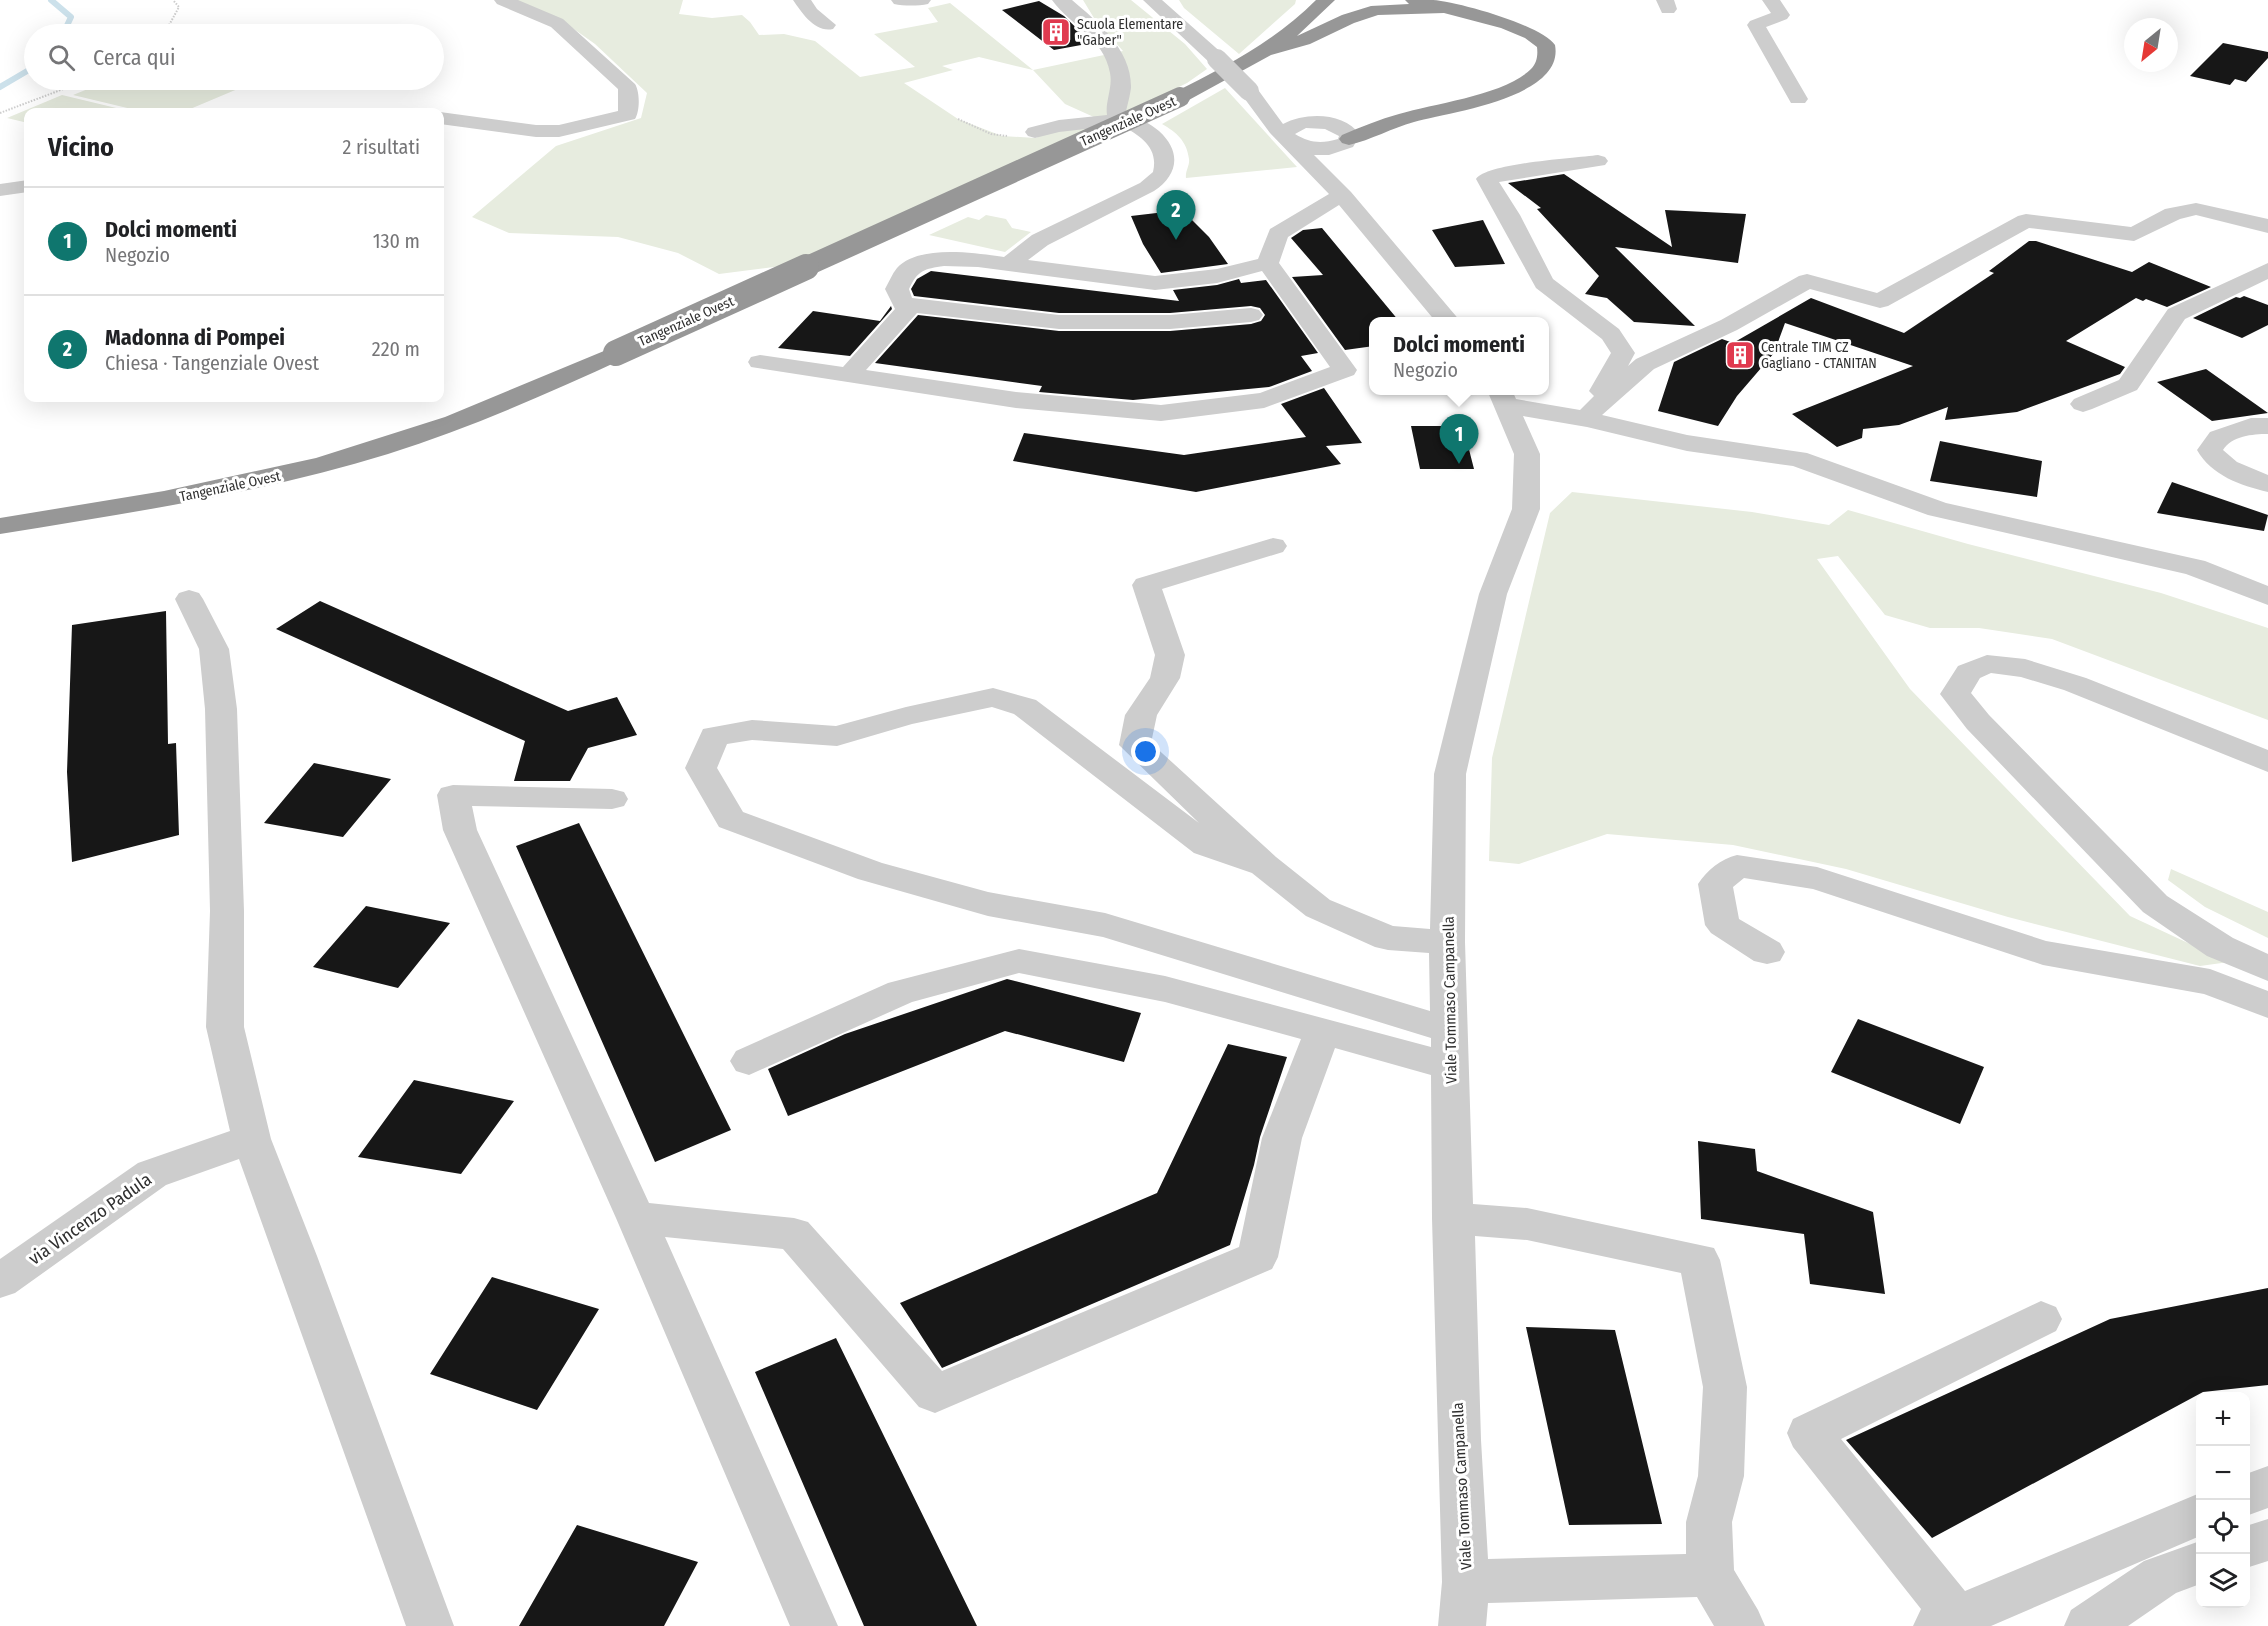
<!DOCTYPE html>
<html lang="it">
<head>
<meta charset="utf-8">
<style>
  :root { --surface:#fff; --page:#f2f2f2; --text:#202124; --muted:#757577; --line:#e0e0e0; --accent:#0f766e }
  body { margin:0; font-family:"Fira Sans Condensed",sans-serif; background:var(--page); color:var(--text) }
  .controls { position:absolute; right:18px; bottom:18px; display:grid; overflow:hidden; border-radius:12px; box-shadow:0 6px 24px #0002 }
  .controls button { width:54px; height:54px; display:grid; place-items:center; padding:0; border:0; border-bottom:2px solid var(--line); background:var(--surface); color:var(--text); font:30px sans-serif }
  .compass { position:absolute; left:2124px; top:18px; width:54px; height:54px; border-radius:50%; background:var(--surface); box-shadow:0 6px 24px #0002; rotate:210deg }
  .you { position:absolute; left:1146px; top:752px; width:21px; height:21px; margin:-15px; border:4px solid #fff; border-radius:50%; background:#1a73e8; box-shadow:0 0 0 9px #1a73e833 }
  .badge { display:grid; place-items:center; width:39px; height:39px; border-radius:50%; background:var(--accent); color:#fff; font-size:20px; font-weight:700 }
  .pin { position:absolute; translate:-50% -50px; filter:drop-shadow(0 2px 3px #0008) }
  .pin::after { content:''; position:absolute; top:32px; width:21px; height:18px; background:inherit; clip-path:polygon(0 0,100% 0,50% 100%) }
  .popup { position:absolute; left:1369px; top:317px; width:180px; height:78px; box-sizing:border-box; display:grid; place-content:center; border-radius:12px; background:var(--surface); filter:drop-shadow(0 2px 4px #0005); font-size:20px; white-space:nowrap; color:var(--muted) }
  .popup b { font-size:22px; color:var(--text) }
  .popup::after { content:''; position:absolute; left:50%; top:100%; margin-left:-12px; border:12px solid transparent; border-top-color:var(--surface) }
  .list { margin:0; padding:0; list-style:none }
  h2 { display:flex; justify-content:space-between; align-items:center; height:78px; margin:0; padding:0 24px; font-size:26px }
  h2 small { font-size:20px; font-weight:400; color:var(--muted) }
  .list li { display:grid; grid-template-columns:39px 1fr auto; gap:18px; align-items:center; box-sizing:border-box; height:108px; padding:0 24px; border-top:2px solid var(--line) }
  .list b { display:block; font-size:22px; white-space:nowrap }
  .list p { margin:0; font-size:20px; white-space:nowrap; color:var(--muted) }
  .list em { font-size:20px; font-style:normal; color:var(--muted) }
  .icon { flex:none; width:33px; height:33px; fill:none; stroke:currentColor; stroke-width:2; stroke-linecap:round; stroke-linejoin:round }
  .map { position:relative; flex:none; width:2268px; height:1626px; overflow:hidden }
  .search { position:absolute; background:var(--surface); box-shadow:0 6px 24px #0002; left:24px; top:24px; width:420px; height:66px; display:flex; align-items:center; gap:15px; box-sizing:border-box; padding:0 21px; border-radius:33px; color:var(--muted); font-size:22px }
  .panel { position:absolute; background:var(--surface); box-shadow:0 6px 24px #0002; left:24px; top:108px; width:420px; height:294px; border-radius:12px }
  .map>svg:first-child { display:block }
</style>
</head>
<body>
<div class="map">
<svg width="2268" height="1626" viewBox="0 0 2268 1626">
  <rect width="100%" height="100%" fill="#fff"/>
  <path fill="#e7ecdf" d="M 510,0 L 683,0 L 679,14 L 712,18 L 742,15 L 750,22 L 759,35 L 784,34 L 815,41 L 860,77 L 915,67 L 874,34 L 938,22 L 928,8 L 950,3 L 1033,70 L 1123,51 L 1094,18 L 1083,0 L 1131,0 L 1185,44 L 1207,69 L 1187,83 L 1118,117 L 1096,118 L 1065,104 L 1033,70 L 979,57 L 942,66 L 953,70 L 904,83 L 958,119 L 1002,136 L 1036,138 L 1046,133 L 1103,126 L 798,264 L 719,274 L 678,253 L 618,237 L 509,233 L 472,217 L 556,146 L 641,118 L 647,93 L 595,44 L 564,22 Z
    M 1179,0 L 1296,0 L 1295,4 L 1239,54 L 1184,8 Z
    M 110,80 L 259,80 L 183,112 L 144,112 L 73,95 Z
    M 1225,88 L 1297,167 L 1186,178 C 1185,171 1190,165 1189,159 C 1187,141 1176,132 1162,124 Z
    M 62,95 L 133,112 L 28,112 L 28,123 L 7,118 Z
    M 986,215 L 1006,219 L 1012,228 L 1031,232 L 1005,252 L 929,235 L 968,217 L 979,220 Z
    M 1572,492 L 1752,512 L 1829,525 L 1848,510 L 1968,544 L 2161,593 L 2268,628 L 2268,720 L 2052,639 L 1979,628 L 1930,628 L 1885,615 L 1838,556 L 1817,559 L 1910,689 L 2130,916 L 2229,962 L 2200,966 L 2008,917 L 1846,869 L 1733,845 L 1607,834 L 1519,864 L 1489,861 L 1492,758 L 1550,513 Z
    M 2171,869 L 2268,912 L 2268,938 L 2205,907 L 2168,880 Z"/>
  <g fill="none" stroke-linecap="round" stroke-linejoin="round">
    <path stroke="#cce1eb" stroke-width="6" d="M 51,0 L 71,17 L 63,34
      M 0,87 L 34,67"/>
  </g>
  <path fill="#171717" d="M 1039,1 L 1064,16 L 1092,43 L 1054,50 L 1002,10 Z
    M 2223,43 L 2268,52 L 2268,58 L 2246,82 L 2235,79 L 2230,85 L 2190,76 Z
    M 1564,174 L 1672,247 L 1665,210 L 1746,214 L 1738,263 L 1615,247 L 1695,326 L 1634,322 L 1607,298 L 1585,294 L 1599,276 L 1537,209 L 1541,208 L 1508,183 Z
    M 1182,210 L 1209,237 L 1228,264 L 1161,273 L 1143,244 L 1131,216 Z
    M 1483,220 L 1505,264 L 1455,267 L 1432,230 Z
    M 1322,228 L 1399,321 L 1374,321 L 1374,346 L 1345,350 L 1292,277 L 1323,275 L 1291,238 L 1303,230 Z
    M 2029,241 L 2036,241 L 2132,272 L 2149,262 L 2211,287 L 2167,307 L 2146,299 L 2143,301 L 2136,298 L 2066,341 L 2125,367 L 2120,374 L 2017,412 L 1945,420 L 1948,407 L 1899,425 L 1863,429 L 1862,438 L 1837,447 L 1792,414 L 1913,366 L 1785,323 L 1774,353 L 1737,396 L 1718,426 L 1658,411 L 1674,362 L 1722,339 L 1733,343 L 1811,298 L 1904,333 L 1994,273 L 1989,271 Z
    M 931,271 L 1179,301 L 1173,290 L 1217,285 L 1239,279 L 1241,283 L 1266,280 L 1318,353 L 1301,356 L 1312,371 L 1269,387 L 1133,400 L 1039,392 L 1042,386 L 875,363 L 918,315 L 1059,331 L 1170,331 L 1251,324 L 1261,321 L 1265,315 L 1260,308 L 1251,306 L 1170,313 L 1059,313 L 914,296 L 911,289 L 917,279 Z
    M 2244,296 L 2268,305 L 2268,325 L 2242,338 L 2193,318 L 2236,297 L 2240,298 Z
    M 891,306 L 892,309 L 850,356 L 778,348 L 813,311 L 880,321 Z
    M 2206,369 L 2268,413 L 2212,421 L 2157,382 Z
    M 1324,388 L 1362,443 L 1326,446 L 1341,464 L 1196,492 L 1013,461 L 1024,433 L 1184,455 L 1306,437 L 1281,404 Z
    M 1411,426 L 1463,426 L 1474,469 L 1420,469 Z
    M 1940,441 L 2042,461 L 2037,497 L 1930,481 Z
    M 2172,482 L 2268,515 L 2264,531 L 2157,513 Z
    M 320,601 L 568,711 L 617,697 L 637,735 L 588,748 L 570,781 L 514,781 L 525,741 L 276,629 Z
    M 166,611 L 168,744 L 176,743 L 179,835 L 72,862 L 67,772 L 72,625 Z
    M 314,763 L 391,779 L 343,837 L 264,823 Z
    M 579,823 L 731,1130 L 655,1162 L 516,846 Z
    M 366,906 L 450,923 L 398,988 L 313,967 Z
    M 1007,979 L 1141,1013 L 1124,1062 L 1005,1031 L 788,1116 L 768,1069 L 845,1034 Z
    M 1858,1019 L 1984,1067 L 1960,1124 L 1831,1072 Z
    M 1228,1044 L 1287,1057 L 1260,1137 L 1254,1165 L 1230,1245 L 942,1368 L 900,1303 L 1157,1193 Z
    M 414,1080 L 514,1101 L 461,1174 L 358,1157 Z
    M 1698,1141 L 1755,1149 L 1757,1171 L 1873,1212 L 1885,1294 L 1810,1284 L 1804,1234 L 1701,1219 Z
    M 492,1277 L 599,1309 L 537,1410 L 430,1374 Z
    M 2268,1288 L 2268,1385 L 2203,1392 L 1932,1538 L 1846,1440 L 2110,1319 Z
    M 1526,1327 L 1615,1330 L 1662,1524 L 1569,1525 Z
    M 836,1338 L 977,1626 L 864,1626 L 755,1372 Z
    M 577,1525 L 698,1562 L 664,1626 L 519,1626 Z"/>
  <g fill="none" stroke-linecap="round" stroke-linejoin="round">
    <path stroke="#cdcdcd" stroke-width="2" stroke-dasharray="1.5 1.5" stroke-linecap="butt" d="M 161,34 L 168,27 L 179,7 L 173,0
      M 0,113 L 87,80
      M 958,119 L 991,134 L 1007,136"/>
    <path fill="#cdcdcd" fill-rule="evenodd" d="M 494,0 L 518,0 L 563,19 L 635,84 C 640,92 640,111 635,119 L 559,137 L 536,137 L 440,124 L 438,112 L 440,112 L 536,125 L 559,125 L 618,111 L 618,89 L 551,27 L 497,4 Z
      M 793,0 L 811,0 L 817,9 L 836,25 L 833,29 C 815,33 802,13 793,0 Z
      M 891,0 L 931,0 L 928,4 C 918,6 904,6 894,4 Z
      M 1052,0 L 1072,0 C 1098,22 1132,50 1131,88 C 1130,95 1128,103 1126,111 C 1137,118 1150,123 1159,131 C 1182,152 1178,175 1154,191 L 1048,245 L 1028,260 L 1155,276 L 1217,269 L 1258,259 L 1270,229 L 1329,194 L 1270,133 L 1239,91 L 1242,87 L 1256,87 L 1283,124 C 1306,112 1344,112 1360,135 L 1353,147 L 1329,155 L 1314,155 L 1351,192 L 1461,322 L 1436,322 L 1339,205 L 1288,237 L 1279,263 L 1357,370 L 1354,375 L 1264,408 L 1161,421 L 1016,408 L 751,367 L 748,362 L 751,357 L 760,355 L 843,367 L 895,309 L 885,289 C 889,282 892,274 897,268 C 919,244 975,253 1004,257 L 1032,235 L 1140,183 L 1153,172 C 1159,147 1140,136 1121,125 L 1059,132 L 1035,138 L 1028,136 L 1025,132 L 1028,128 L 1059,120 L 1107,115 C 1105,102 1113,87 1110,73 C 1104,38 1071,26 1052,0 ZM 1306,128 L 1325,129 L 1339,136 L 1338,139 C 1321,144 1310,143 1295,134 ZM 944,266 L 978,267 L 1155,290 L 1217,283 L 1262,271 L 1330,367 L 1260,393 L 1161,405 L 1016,392 L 866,370 L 917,313 L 1059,329 L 1170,329 L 1251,322 L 1259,320 L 1263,315 L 1259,310 L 1251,308 L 1170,315 L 1059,315 L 912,298 L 909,289 C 918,270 924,269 944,266 Z
      M 1143,0 L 1162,0 L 1224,55 L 1226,59 L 1224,63 L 1210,63 Z
      M 1656,0 L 1674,0 L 1677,9 L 1674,13 L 1662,13 Z
      M 1762,0 L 1780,0 L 1790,15 L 1787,19 L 1766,27 L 1808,99 L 1805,103 L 1791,103 L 1747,25 L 1750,21 L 1771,13 Z
      M 1598,155 L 1605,157 L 1608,161 L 1605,165 L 1499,182 L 1520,215 L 1553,279 L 1619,329 L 1635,353 L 1628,366 L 1636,359 L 1721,320 L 1799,276 L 1807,274 L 1877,293 L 2018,216 L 2026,214 L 2131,227 L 2165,209 L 2196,203 L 2268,219 L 2268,233 L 2196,215 L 2180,219 L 2134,241 L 2029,228 L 1888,306 L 1880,308 L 1810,289 L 1737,330 L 1654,369 L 1602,415 L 1687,435 L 1807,453 L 1946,503 L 2205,561 L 2268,586 L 2268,605 L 2186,574 L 1928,515 L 1793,466 L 1687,451 L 1587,427 L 1523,416 L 1540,454 L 1540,509 L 1507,594 L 1466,774 L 1465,942 L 1473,1204 L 1527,1208 L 1714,1248 L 1720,1260 L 1747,1387 L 1744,1476 L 1732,1522 L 1734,1570 L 1758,1610 L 1765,1626 L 1714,1626 L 1697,1597 L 1488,1603 L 1486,1626 L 1438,1626 L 1442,1582 L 1432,1218 L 1431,1075 L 1335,1048 L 1302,1138 L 1278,1257 L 1272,1269 L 935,1413 L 919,1407 L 783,1249 L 665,1237 L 838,1626 L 790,1626 L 616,1218 L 443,830 L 437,795 L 441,788 L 453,785 L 612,789 L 624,792 L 628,799 L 624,806 L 612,809 L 472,806 L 477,830 L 649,1203 L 794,1218 L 808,1222 L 942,1371 L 1239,1247 L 1262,1138 L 1301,1039 L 1165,1002 L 1019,973 L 912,1002 L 749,1075 L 736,1071 L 730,1061 L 736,1051 L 888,983 L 1019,949 L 1165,976 L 1431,1047 L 1431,1038 L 1103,937 L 988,916 L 858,879 L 719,827 L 685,768 L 703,729 L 752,720 L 836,726 L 906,707 L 993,688 L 1036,700 L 1199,823 L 1119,745 L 1125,715 L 1150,678 L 1155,655 L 1132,585 L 1136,579 L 1273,538 L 1283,540 L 1287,546 L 1283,552 L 1162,589 L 1185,655 L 1180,678 L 1157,715 L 1151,743 L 1276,857 L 1330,900 L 1393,926 L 1430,929 L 1434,774 L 1479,594 L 1512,509 L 1514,454 L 1487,390 L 1512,390 L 1516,399 L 1580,410 L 1594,396 L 1589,391 L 1611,353 L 1602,339 L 1536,288 L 1476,179 C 1487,163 1576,158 1598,155 ZM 992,707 L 1014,714 L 1194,853 L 1252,873 L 1306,916 L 1375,947 L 1388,950 L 1429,953 L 1430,1011 L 1105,913 L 988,892 L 882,863 L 743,812 L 717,768 L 727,744 L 752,740 L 837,746 L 912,724 ZM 1475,1236 L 1527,1240 L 1681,1273 L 1703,1387 L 1698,1476 L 1686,1522 L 1686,1554 L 1488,1559 L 1481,1440 Z
      M 28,180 L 28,192 L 0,196 L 0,184 Z
      M 2268,263 L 2268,279 L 2185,319 L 2137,390 L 2092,409 L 2083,412 L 2074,409 L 2070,404 L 2074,399 L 2119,380 L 2168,309 Z
      M 2251,418 L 2268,418 L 2268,434 C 2252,434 2232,436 2223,450 L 2237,462 L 2268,475 L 2268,492 C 2240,485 2212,476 2197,450 L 2210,432 Z
      M 189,590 L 199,593 L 203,599 L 229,649 L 237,709 L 244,911 L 244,1027 L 271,1139 L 317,1256 L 454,1626 L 406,1626 L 239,1159 L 166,1185 L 15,1293 L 0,1298 L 0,1259 L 138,1163 L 230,1131 L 206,1027 L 210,911 L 205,709 L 199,649 L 175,599 L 179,593 Z
      M 1987,655 L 2025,659 L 2086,678 L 2268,750 L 2268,772 L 2064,690 L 2021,677 L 1991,673 L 1980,678 L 1971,693 L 1989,715 L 2167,896 L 2233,938 L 2268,954 L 2268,981 L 2207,956 L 2143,912 L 1967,729 L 1940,694 L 1958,666 Z
      M 1737,855 L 1817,867 L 2046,941 L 2210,969 L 2268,991 L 2268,1018 L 2204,994 L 2043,965 L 1813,889 L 1744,878 L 1733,887 L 1739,919 L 1780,943 L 1785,952 L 1780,961 L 1767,964 L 1754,961 L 1711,933 L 1705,925 L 1698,884 C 1707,870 1721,859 1737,855 Z
      M 2041,1301 L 2056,1307 L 2062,1319 L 2056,1331 L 1841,1439 L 1965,1591 L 2200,1493 L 2200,1536 L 1991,1626 L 1913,1626 L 1921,1609 L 1793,1447 L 1787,1433 L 1793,1419 Z
      M 2268,1466 L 2268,1508 L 2246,1516 L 2246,1474 Z
      M 2268,1519 L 2268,1561 L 2246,1568 L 2246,1526 Z
      M 2200,1541 L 2200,1584 L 2176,1593 L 2128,1626 L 2064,1626 L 2071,1610 L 2144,1561 Z"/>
    <path fill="#979797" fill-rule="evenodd" d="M 1316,0 L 1335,0 L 1297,36 L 1342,15 L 1371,6 L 1409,4 L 1405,0 C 1414,0 1424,0 1433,0 C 1459,2 1541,25 1555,45 C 1565,98 1449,112 1414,122 C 1392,128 1371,140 1349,145 L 1342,143 L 1339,139 L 1342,135 C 1361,127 1380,119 1399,114 C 1435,103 1505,95 1531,69 C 1537,63 1538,55 1537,47 L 1525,38 L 1501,28 L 1444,13 L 1378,15 L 1354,23 L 1310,44 L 1271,55 L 1187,101 L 1173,101 L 1170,97 L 1173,93 C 1225,67 1275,41 1316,0 Z
      M 616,346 L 625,348 L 628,353 L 625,358 C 547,394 470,428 388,454 C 262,493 130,513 0,534 L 0,518 L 164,491 L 316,458 L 445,417 Z"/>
    <path stroke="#cdcdcd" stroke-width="20" d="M 1217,59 L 1249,91"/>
    <path stroke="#979797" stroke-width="20" d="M 803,268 L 1180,97"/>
    <path stroke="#979797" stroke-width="26" d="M 616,353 L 806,267"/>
  </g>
  <defs>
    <g id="building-square" transform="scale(1.5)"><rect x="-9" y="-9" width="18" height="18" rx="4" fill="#e03a4f" stroke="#fff"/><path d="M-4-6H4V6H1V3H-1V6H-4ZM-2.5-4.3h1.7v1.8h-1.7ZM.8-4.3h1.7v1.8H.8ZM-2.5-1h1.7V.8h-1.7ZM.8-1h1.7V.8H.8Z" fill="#fff"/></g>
  </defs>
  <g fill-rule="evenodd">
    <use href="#building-square" x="1056" y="32"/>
    <use href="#building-square" x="1740" y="355"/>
  </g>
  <g text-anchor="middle" stroke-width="6" stroke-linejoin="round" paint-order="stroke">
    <g font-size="14" fill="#303030" stroke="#fff" text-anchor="start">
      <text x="1077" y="29">Scuola Elementare<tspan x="1077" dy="16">"Gaber"</tspan></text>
      <text x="1761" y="352">Centrale TIM CZ<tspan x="1761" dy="16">Gagliano - CTANITAN</tspan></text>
    </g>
    <g font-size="14" fill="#303030" stroke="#fff">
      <text transform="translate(1128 121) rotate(-24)" y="5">Tangenziale Ovest</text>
      <text transform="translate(686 321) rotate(-24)" y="5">Tangenziale Ovest</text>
      <text transform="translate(230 486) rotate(-12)" y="5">Tangenziale Ovest</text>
    </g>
    <g font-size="15" fill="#303030" stroke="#fff">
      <text transform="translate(1450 1000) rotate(-91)" y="5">Viale Tommaso Campanella</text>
      <text transform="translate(1462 1486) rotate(-93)" y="5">Viale Tommaso Campanella</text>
    </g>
    <g font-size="18" fill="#303030" stroke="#fff">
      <text transform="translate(90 1219) rotate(-35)" y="6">via Vincenzo Padula</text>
    </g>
  </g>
</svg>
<div class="controls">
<button>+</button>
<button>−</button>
<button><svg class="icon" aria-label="locate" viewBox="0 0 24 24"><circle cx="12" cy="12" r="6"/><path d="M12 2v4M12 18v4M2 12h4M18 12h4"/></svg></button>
<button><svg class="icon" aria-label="layers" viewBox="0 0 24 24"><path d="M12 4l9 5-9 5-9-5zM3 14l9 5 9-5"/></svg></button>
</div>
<svg class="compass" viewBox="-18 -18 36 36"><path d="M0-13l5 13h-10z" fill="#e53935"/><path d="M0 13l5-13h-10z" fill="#757577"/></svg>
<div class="you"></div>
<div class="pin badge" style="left:1459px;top:464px">1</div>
<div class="popup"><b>Dolci momenti</b>Negozio</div>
<div class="pin badge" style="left:1176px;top:240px">2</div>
<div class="search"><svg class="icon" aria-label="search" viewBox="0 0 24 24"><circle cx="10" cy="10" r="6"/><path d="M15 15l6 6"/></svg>Cerca qui</div>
<section class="panel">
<h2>Vicino<small>2 risultati</small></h2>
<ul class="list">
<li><span class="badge">1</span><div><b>Dolci momenti</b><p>Negozio</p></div><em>130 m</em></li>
<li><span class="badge">2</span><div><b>Madonna di Pompei</b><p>Chiesa · Tangenziale Ovest</p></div><em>220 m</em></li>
</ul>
</section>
</div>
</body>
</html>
